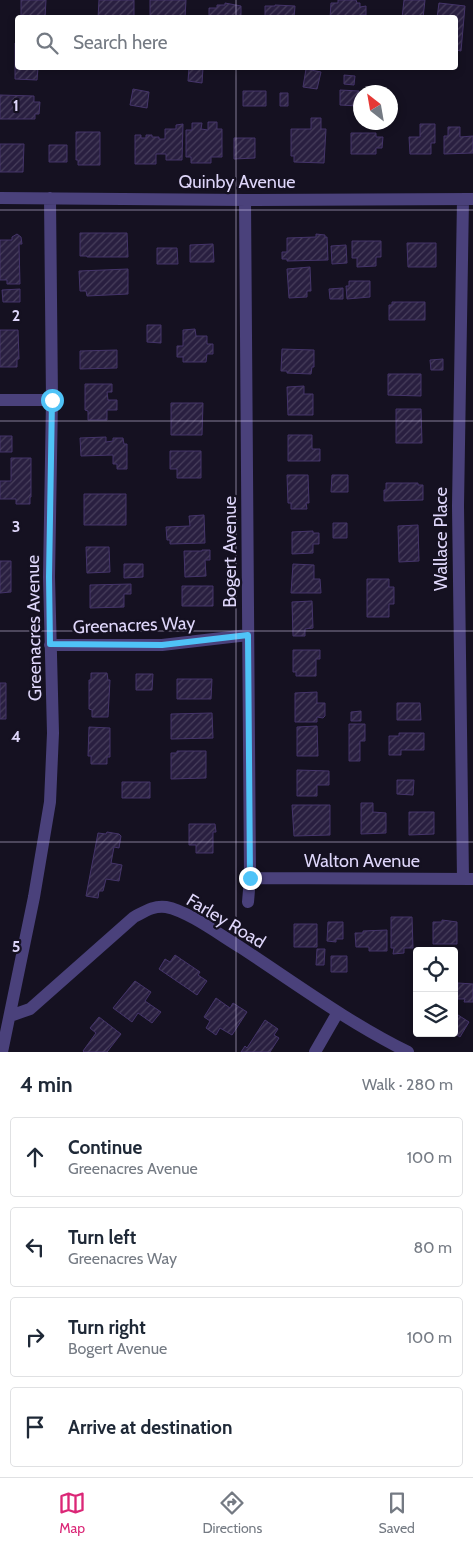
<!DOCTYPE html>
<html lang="en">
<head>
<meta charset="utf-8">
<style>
  :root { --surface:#fff; --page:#f2f2f3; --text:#1f2937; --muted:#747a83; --line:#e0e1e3; --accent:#db2777 }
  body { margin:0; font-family:Cabin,sans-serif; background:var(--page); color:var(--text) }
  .controls { position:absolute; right:15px; bottom:15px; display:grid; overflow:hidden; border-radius:5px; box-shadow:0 2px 8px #0003 }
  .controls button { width:45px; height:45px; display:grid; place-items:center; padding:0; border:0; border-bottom:1px solid var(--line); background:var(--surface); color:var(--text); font:25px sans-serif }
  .compass { position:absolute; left:353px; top:85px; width:45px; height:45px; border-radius:50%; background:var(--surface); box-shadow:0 2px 8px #0003; rotate:329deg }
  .stop { position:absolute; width:15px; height:15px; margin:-11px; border:4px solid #4fc3f7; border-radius:50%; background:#fff }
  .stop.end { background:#4fc3f7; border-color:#fff; box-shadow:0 1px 5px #0008 }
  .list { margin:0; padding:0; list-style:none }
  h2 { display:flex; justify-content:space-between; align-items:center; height:65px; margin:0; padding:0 20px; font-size:21px }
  h2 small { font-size:16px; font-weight:400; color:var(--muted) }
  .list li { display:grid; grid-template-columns:32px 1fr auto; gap:15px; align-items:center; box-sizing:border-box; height:80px; margin:0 10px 10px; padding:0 10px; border:1px solid var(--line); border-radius:5px }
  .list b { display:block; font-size:19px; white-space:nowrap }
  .list p { margin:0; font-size:16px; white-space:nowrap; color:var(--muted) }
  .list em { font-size:16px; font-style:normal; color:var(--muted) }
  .icon { flex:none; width:28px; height:28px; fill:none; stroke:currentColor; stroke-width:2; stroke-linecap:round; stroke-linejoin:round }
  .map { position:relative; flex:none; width:473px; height:1052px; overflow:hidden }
  .search { position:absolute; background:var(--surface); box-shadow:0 2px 8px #0003; left:15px; right:15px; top:15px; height:55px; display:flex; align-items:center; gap:12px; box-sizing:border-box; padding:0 18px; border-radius:5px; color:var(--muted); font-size:19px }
  .sheet { height:425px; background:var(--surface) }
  nav { display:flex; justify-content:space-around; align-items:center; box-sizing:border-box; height:70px; border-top:1px solid var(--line); background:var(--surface); font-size:14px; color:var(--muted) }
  nav a { display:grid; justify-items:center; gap:2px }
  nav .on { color:var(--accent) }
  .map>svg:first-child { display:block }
</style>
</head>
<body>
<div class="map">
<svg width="473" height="1052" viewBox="0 0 473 1052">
  <defs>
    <pattern id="building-hatch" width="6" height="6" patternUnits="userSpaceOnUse" patternTransform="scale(1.25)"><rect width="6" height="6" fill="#291f40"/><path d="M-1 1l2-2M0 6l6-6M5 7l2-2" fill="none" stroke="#483f5c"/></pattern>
  </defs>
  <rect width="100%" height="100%" fill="#151121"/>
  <path fill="url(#building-hatch)" stroke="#443469" d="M 21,0 L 46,0 L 45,18 L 21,18 Z
    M 99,0 L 134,0 L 134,18 L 98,18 Z
    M 150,0 L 186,0 L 185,18 L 150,18 Z
    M 338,0 L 356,0 L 357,3 L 360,3 L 360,7 L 366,6 L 366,15 L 361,15 L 361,18 L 330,18 L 331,3 L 338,3 Z
    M 404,0 L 425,0 L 423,18 L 402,18 Z
    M 225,3 L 241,6 L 241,18 L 209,18 L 209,8 L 217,8 L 217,5 L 225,5 Z
    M 439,3 L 465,6 L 461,51 L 456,50 L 456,18 L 437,18 Z
    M 275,5 L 295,6 L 294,18 L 265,18 L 265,6 L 275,6 Z
    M 15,43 L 18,43 L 18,68 L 38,68 L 37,80 L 15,79 Z
    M 189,68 L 203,68 L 202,83 L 188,81 Z
    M 306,69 L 321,72 L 317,89 L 303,87 Z
    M 344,75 L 355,76 L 354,85 L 344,84 Z
    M 133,89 L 149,92 L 147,108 L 130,105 Z
    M 340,90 L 359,91 L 358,106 L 340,105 Z
    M 243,91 L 266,91 L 266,106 L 243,106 Z
    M 280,93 L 288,93 L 288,106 L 280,106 Z
    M 0,95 L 34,96 L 34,102 L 40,102 L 39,114 L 35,114 L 35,119 L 0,119 Z
    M 311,118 L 321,118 L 321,129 L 326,129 L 324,163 L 294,162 L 294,156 L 291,156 L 291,129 L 311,129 Z
    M 208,122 L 217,122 L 217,129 L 222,129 L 222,157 L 211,157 L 211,163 L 191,163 L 191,157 L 186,157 L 186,130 L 192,130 L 192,123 L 202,123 L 201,129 L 208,130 Z
    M 183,124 L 182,160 L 166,160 L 166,154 L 156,154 L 156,164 L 135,164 L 135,135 L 141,135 L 141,138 L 146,138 L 146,135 L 152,135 L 152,137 L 159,137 L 159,139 L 165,139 L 165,129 L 176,129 L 176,125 Z
    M 420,124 L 435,124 L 435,143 L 431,143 L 431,154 L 410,154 L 409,137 L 420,137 Z
    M 448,127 L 460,127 L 460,137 L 473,136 L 473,153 L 444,154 L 444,136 L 448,136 Z
    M 76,132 L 100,132 L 100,165 L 78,165 L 78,160 L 76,160 Z
    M 351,133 L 376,133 L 376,137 L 383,137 L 382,148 L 376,148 L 376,154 L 351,154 Z
    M 234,138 L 255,138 L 255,158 L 234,159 Z
    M 0,144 L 24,144 L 23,172 L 0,172 Z
    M 49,145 L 67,145 L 67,162 L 49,162 Z
    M 80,233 L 127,233 L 128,257 L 87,257 L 87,256 L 80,256 Z
    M 17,234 L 21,237 L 22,244 L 19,244 L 20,284 L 7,284 L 7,280 L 0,280 L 0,240 L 12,240 L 12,237 Z
    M 316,234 L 325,235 L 325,237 L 327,237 L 328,260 L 287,261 L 287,259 L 282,259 L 282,252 L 287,252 L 287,238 L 316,237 Z
    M 352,241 L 381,241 L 381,257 L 376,257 L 376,266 L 357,267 L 357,258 L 352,258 Z
    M 407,243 L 436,243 L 436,267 L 408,267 Z
    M 213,244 L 214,262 L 190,262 L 190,245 Z
    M 346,245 L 347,263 L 332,264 L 331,246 Z
    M 157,248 L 177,248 L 178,264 L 157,264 Z
    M 310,267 L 311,291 L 307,291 L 307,297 L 289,298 L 287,269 Z
    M 128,269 L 128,294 L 87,296 L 86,291 L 80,291 L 79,271 Z
    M 349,281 L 370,281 L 370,297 L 347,299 L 346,286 L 349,286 Z
    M 343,288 L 343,299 L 330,299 L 329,289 Z
    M 20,289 L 20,302 L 3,302 L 2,290 Z
    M 392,302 L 425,302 L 425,320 L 389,320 L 389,305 L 392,305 Z
    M 147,325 L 161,325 L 161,343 L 147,342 Z
    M 195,329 L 196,336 L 207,336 L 207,344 L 213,344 L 213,354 L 207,354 L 206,362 L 183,362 L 183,357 L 177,357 L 177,346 L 183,346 L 183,330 Z
    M 0,330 L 18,330 L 19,359 L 17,359 L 17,367 L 0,367 Z
    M 282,349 L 314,350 L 314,367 L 312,367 L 311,374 L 287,373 L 287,371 L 281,371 Z
    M 117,350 L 117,368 L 80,369 L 80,351 Z
    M 443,359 L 443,370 L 431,370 L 430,360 Z
    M 388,374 L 421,374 L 421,396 L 388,395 Z
    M 85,384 L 112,384 L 112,392 L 107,392 L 108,400 L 117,400 L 117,410 L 107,410 L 107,420 L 88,420 L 88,411 L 85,410 Z
    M 304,386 L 304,394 L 313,394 L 313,415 L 288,415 L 287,387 Z
    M 171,403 L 203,403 L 202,435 L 171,435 Z
    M 396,409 L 421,409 L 422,443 L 396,443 Z
    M 288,435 L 312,435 L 312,449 L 320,449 L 320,461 L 288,461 Z
    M 0,436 L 12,436 L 12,452 L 0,452 Z
    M 106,437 L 106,442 L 113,441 L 113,438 L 123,438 L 124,444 L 127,444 L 127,469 L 117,469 L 117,464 L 113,464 L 113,455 L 81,456 L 80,438 Z
    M 170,451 L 201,451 L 201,478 L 177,478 L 177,469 L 170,469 Z
    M 11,458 L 31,458 L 31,497 L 30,497 L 30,504 L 16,504 L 16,499 L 0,499 L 0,481 L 11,481 Z
    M 287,475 L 308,475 L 309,503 L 306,503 L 307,509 L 291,509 L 291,503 L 288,503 Z
    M 332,475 L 348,475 L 348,492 L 331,492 Z
    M 386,483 L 418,483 L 418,485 L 423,485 L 423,500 L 384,501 L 384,490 L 386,490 Z
    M 84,494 L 126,494 L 126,525 L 84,525 Z
    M 204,515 L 205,543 L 170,544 L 170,540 L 167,540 L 166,527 L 190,526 L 189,516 Z
    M 333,523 L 347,523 L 347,538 L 333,538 Z
    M 418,525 L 419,561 L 399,562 L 398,526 Z
    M 313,531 L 313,533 L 319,533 L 319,544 L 313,544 L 313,553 L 292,554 L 292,532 Z
    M 86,547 L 109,547 L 110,572 L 87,573 Z
    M 202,550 L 210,550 L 210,560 L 205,560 L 206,576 L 185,577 L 184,551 L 202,551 Z
    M 0,561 L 11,561 L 11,592 L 0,593 Z
    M 124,564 L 143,564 L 143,577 L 124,578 Z
    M 293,564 L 314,565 L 314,579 L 320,579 L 321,593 L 291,593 Z
    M 367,579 L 389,579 L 389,587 L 394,587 L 394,604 L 389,604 L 389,617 L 367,617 Z
    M 131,584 L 131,594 L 124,594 L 124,607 L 90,608 L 90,585 Z
    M 182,586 L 213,586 L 213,606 L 182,606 Z
    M 312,601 L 313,628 L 305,629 L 305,636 L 293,636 L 292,602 Z
    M 293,650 L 320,650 L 320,659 L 316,659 L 316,676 L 296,676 L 296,672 L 293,672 Z
    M 91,673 L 107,673 L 108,680 L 110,680 L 108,717 L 92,717 L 92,710 L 89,709 L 89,680 L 91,680 Z
    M 136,674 L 153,674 L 152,690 L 136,690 Z
    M 177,679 L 212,679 L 211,699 L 177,699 Z
    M 0,683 L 6,683 L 6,719 L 0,719 Z
    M 317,692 L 317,703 L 325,703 L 325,716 L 323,718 L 317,717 L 317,722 L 295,722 L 295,693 Z
    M 397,703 L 420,703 L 421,720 L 397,720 Z
    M 361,711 L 361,721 L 351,721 L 351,712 Z
    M 212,713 L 213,738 L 171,739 L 171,714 Z
    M 349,724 L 365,724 L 365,741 L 360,741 L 360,761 L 349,761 Z
    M 317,726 L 318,756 L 297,756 L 297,727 Z
    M 89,727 L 110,728 L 110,757 L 107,757 L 107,764 L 91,764 L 91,756 L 88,756 Z
    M 399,733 L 424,733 L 424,750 L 401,750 L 401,755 L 389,755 L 389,736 L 399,736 Z
    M 177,751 L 206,751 L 206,778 L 171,779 L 171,753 L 177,753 Z
    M 297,770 L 329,771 L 329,785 L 317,785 L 317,796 L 297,796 Z
    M 397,780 L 414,780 L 413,795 L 397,794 Z
    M 122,782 L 150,782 L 150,798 L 122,798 Z
    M 361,803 L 373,803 L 373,812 L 386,813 L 386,833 L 361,834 Z
    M 292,805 L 330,805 L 330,835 L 294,836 Z
    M 409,812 L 434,812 L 434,834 L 409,835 Z
    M 189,824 L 215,824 L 216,832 L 213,832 L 213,853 L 196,853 L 196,845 L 189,845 Z
    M 107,832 L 119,834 L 121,836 L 119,848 L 114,847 L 111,863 L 122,865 L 119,881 L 106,879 L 103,891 L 99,891 L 98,898 L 86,896 L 98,833 L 106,834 Z
    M 391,917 L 412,917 L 413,948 L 404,948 L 404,953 L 393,954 L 394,948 L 391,948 Z
    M 442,920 L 457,922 L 457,944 L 433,944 L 433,922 L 442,922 Z
    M 328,922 L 343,922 L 343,939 L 336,939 L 336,942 L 327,941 Z
    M 294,924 L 317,924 L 317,947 L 294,947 Z
    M 387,930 L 387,951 L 369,951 L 369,947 L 356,947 L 355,933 L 363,933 L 363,931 Z
    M 317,949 L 325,949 L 324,965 L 316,965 Z
    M 175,955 L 200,972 L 198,975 L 207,981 L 197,995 L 159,969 L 165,959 L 170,962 Z
    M 331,956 L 347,956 L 347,972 L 331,972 Z
    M 135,981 L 151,992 L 145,1001 L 161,1012 L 152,1023 L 138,1013 L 132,1022 L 113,1008 Z
    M 458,983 L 473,984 L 473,1002 L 464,1002 L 465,999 L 457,999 Z
    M 216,998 L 230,1008 L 233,1003 L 247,1012 L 232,1035 L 220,1028 L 216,1035 L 206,1028 L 210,1021 L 204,1017 Z
    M 454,1008 L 457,1010 L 455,1013 L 469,1022 L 460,1037 L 454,1033 Z
    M 99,1017 L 121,1034 L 107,1052 L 84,1052 L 83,1051 L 96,1033 L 90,1028 Z
    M 265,1020 L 278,1029 L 274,1035 L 279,1038 L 270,1052 L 241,1052 L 245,1046 L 247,1048 Z"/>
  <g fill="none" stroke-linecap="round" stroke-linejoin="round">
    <path stroke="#4a417b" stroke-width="12" d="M 0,198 L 245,200 L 473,199
      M 245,200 L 250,878 L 248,902
      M 0,400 L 52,400
      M 50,645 L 162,645 L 248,635
      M 250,878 L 473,879
      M 463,879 L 458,506 L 463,199
      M 10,1016 L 30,1009 L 134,917 C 144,912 154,905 166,907 C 188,911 220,935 240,947 C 295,983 349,1023 408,1052
      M 2,1052 L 34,897 L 50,802 L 53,733 L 49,577 L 52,400 L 50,198
      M 315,1052 L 338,1012"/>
  </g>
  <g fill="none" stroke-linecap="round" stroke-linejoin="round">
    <path stroke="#4fc3f7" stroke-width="6" d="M 52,400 L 49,577 L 50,644 L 162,645 L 248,635 L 250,878"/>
  </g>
  <path fill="none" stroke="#ded6fa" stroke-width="1" stroke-opacity="0.55" d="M 236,0 L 236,18M 236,68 L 236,1052M 0,210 L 473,210M 0,421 L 473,421M 0,631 L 473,631M 0,842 L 473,842"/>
  <g text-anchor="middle" stroke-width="4.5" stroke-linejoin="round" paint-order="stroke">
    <g font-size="18" fill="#ded6fa" stroke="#151121">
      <text x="237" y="188">Quinby Avenue</text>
      <text transform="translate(441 539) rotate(-90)" y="6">Wallace Place</text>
      <text transform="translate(230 552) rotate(-90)" y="6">Bogert Avenue</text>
      <text transform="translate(134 625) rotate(-2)" y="6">Greenacres Way</text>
      <text transform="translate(34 628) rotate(-91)" y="6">Greenacres Avenue</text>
      <text x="362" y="867">Walton Avenue</text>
      <text transform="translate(226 921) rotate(31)" y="6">Farley Road</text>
    </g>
  </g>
  <g font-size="16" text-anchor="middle" font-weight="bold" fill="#ded6fa" stroke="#151121" stroke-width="4.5" stroke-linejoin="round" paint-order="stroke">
    <text x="16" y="111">1</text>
    <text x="16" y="321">2</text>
    <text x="16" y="532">3</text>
    <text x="16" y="742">4</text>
    <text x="16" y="952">5</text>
  </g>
</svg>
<div class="controls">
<button><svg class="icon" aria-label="locate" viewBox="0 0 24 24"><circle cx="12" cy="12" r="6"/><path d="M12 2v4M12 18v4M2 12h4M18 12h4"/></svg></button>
<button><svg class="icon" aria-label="layers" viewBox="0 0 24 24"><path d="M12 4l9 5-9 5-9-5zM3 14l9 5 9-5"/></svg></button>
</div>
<svg class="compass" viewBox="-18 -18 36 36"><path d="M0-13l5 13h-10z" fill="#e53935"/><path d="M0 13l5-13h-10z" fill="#747a83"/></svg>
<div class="stop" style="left:52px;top:400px"></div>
<div class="stop end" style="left:250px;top:878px"></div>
<div class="search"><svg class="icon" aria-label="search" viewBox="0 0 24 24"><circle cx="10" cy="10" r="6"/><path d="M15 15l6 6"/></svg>Search here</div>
</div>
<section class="sheet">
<h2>4 min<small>Walk · 280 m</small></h2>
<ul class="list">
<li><svg class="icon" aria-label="ahead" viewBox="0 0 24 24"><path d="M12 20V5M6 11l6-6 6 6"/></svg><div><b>Continue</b><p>Greenacres Avenue</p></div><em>100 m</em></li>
<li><svg class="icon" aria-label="left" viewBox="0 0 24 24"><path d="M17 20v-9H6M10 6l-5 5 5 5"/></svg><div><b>Turn left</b><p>Greenacres Way</p></div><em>80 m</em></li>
<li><svg class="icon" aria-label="right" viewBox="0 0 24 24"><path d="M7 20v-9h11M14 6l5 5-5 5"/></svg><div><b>Turn right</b><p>Bogert Avenue</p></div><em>100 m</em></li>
<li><svg class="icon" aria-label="arrive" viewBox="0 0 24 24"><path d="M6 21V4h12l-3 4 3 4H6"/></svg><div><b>Arrive at destination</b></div></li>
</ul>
</section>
<nav>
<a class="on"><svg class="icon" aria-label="map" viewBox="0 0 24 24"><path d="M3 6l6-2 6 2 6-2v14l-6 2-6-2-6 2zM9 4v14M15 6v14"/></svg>Map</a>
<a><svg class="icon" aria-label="directions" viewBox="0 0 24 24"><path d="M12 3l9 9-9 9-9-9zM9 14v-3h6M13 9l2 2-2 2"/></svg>Directions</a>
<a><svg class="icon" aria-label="saved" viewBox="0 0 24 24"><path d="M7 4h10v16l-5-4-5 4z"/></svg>Saved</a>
</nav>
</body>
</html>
